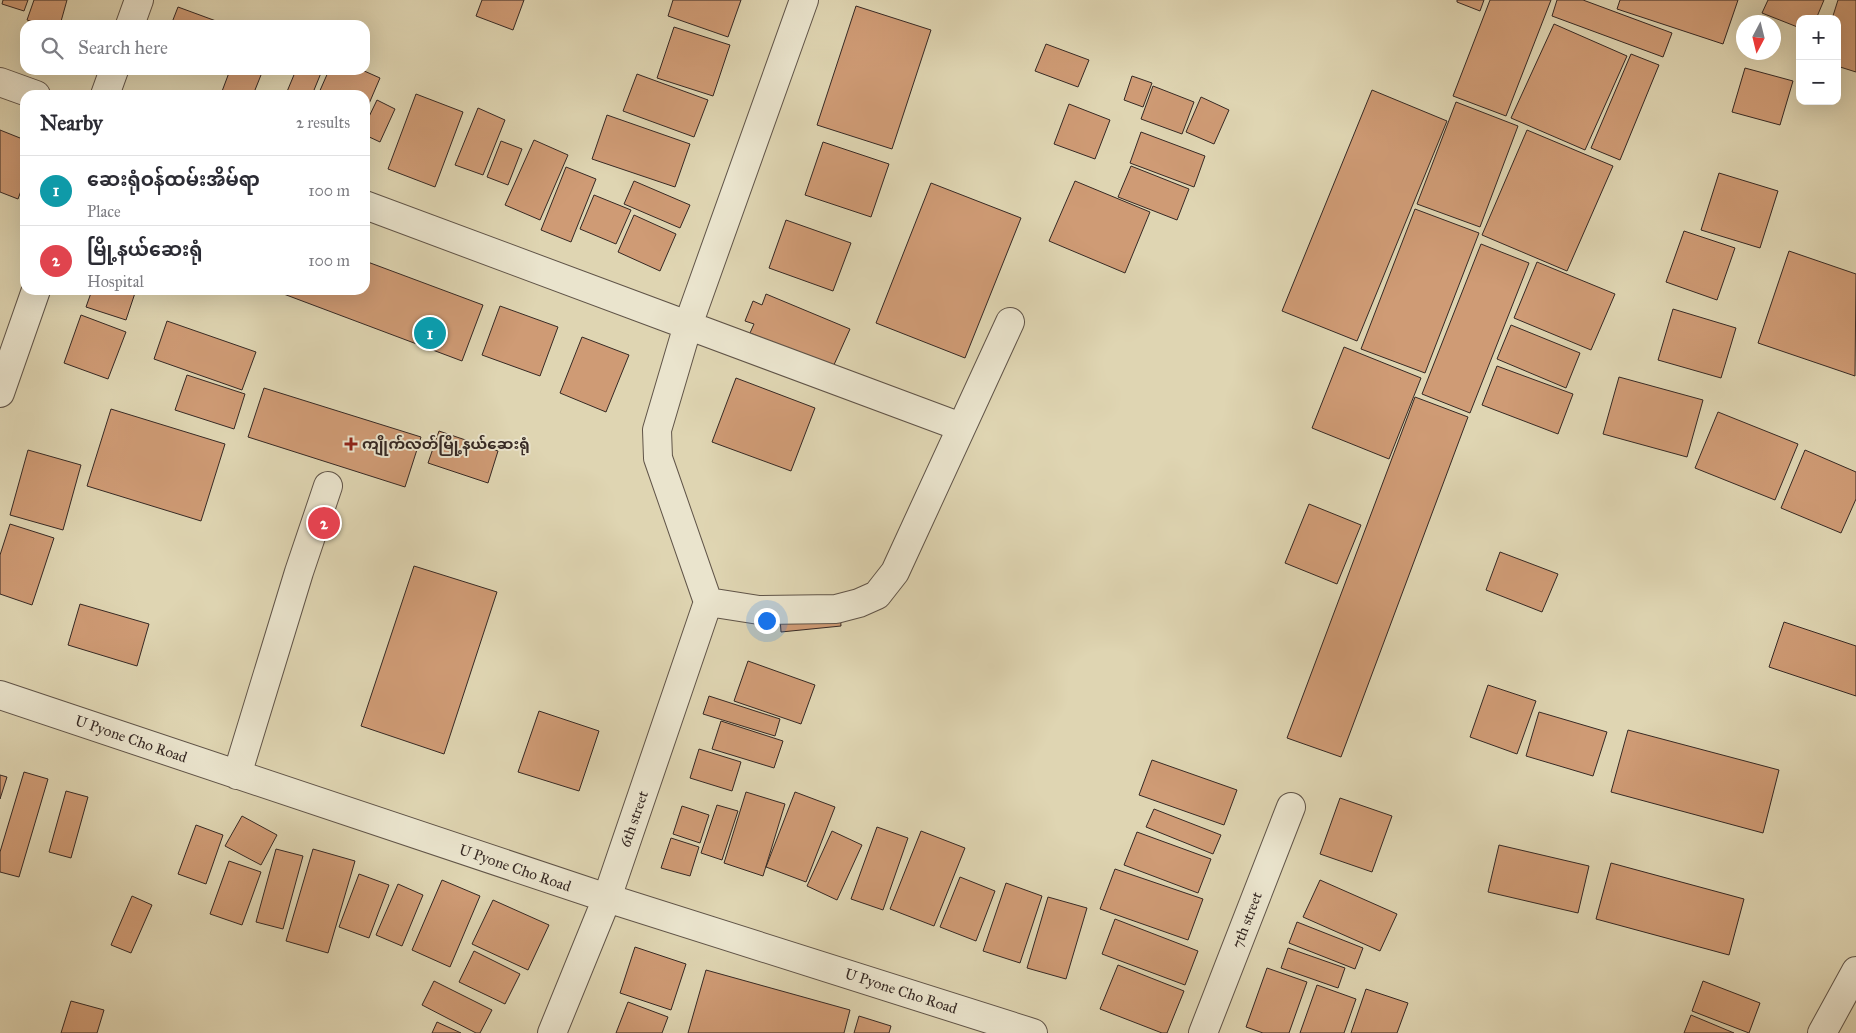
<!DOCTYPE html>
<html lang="en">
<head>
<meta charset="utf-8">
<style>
  :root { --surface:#fff; --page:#f7f7f7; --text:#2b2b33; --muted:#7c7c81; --line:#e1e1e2; --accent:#8f2418 }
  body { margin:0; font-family:"IM FELL Great Primer","Noto Sans Myanmar",serif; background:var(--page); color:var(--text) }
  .controls { position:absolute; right:15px; top:15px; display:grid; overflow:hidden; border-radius:10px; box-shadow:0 5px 20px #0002 }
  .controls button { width:45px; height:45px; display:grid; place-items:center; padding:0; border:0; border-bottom:1px solid var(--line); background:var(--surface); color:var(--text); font:25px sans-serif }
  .compass { position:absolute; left:1736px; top:15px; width:45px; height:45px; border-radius:50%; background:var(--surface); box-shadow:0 5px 20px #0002; rotate:187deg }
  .you { position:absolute; left:766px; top:620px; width:18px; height:18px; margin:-12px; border:4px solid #fff; border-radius:50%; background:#1a73e8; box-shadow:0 0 0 8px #1a73e833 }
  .badge { display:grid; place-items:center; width:32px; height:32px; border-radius:50%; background:var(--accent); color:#fff; font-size:16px; font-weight:700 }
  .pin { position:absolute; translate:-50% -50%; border:2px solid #fff; box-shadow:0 1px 5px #0006 }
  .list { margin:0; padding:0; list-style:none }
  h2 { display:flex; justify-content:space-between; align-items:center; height:65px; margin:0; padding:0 20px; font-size:21px }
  h2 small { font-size:16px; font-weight:400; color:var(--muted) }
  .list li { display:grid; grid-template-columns:32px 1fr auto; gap:15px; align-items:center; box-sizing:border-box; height:70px; padding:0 20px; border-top:1px solid var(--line) }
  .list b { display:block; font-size:19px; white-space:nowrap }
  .list p { margin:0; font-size:16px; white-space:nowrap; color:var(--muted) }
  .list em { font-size:16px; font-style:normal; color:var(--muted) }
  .icon { flex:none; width:28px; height:28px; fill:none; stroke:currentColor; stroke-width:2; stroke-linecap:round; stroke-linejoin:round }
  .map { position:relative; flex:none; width:1856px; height:1033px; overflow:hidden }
  .search { position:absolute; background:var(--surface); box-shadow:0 5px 20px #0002; left:20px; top:20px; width:350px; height:55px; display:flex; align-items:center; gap:12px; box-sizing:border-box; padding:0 18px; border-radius:15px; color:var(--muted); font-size:19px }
  .panel { position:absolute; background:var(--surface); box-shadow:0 5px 20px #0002; left:20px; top:90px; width:350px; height:205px; border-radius:15px }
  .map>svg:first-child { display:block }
</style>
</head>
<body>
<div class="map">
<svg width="1856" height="1033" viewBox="0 0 1856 1033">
  <rect width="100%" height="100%" fill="#dfd5b2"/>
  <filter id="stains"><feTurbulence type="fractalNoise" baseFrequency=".004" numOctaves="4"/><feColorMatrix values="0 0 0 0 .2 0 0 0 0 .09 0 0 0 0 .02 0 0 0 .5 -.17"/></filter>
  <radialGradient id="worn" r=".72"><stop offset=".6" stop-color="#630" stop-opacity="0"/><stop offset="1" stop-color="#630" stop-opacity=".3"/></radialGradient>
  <path fill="#cf9b75" stroke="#362924" d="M 3,0 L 28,0 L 24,11 L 2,4 Z
    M 34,0 L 67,0 L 60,25 L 43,25 L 27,20 Z
    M 482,0 L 524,0 L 513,30 L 476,16 Z
    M 673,0 L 741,0 L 728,37 L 668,16 Z
    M 1457,0 L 1484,0 L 1480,11 L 1457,2 Z
    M 1490,0 L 1551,0 L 1506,116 L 1453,96 Z
    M 1557,0 L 1583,0 L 1672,33 L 1663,57 L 1552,16 Z
    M 1620,0 L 1738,0 L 1723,44 L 1617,9 Z
    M 1768,0 L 1824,0 L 1816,19 L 1800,19 L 1800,28 L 1762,13 Z
    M 1838,0 L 1856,0 L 1856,72 L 1837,66 L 1837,19 L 1832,19 Z
    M 856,6 L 931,30 L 892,149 L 817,125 Z
    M 178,7 L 227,25 L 171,25 Z
    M 1554,24 L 1627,56 L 1585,150 L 1511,118 Z
    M 674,27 L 730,45 L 713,96 L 657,78 Z
    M 1046,44 L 1089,60 L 1078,87 L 1035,71 Z
    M 1631,54 L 1659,65 L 1620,160 L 1591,148 Z
    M 1745,68 L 1793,81 L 1780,125 L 1732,112 Z
    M 230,70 L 263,70 L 253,95 L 221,94 Z
    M 296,70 L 314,70 L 321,73 L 312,95 L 286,94 Z
    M 329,70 L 362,70 L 380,78 L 365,113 L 365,95 L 318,95 Z
    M 637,74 L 708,100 L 694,137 L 623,111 Z
    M 1132,76 L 1152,83 L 1143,107 L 1124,100 Z
    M 1153,86 L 1194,102 L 1182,134 L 1141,119 Z
    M 1372,90 L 1447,121 L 1357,341 L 1282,311 Z
    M 416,94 L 463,112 L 435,187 L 388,169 Z
    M 1201,97 L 1229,110 L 1214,144 L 1186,132 Z
    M 377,100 L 395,109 L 380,142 L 365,135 L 365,125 Z
    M 1456,102 L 1518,126 L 1480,227 L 1417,204 Z
    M 1069,104 L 1110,120 L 1095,159 L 1054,144 Z
    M 478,108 L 505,120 L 483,175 L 455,165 Z
    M 607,115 L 690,144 L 675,187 L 592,159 Z
    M 0,130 L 25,140 L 25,180 L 18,199 L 0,192 Z
    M 1527,130 L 1613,166 L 1567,271 L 1482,235 Z
    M 1141,132 L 1205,156 L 1194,187 L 1130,163 Z
    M 534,140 L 568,155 L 540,220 L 505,205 Z
    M 501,141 L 522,149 L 508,185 L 487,177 Z
    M 823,142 L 889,164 L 871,217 L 805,195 Z
    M 1131,166 L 1189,189 L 1177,220 L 1118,197 Z
    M 566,167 L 596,179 L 571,242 L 541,230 Z
    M 1719,173 L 1778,191 L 1760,248 L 1701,230 Z
    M 634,181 L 690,205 L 680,228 L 624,204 Z
    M 1075,181 L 1150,212 L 1125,273 L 1049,241 Z
    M 931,183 L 1021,218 L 965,358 L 876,323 Z
    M 594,195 L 631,210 L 616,244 L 580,229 Z
    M 1415,209 L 1479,233 L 1425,373 L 1361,349 Z
    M 634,215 L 676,234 L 660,271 L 618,252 Z
    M 786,220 L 851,243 L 833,291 L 769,268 Z
    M 1684,231 L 1735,248 L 1717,300 L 1666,282 Z
    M 1481,244 L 1529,263 L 1470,413 L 1422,394 Z
    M 1789,251 L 1856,274 L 1855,376 L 1758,343 Z
    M 365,261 L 483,305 L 462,361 L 273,290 L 365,290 Z
    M 1537,262 L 1615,294 L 1591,350 L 1514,318 Z
    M 92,290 L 136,290 L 126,320 L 86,307 Z
    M 766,294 L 850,329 L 833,367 L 750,333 L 754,324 L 745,321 L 753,301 L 762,305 Z
    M 500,306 L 558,327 L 540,376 L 482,355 Z
    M 1673,309 L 1736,328 L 1721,378 L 1658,360 Z
    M 81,315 L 126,332 L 108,379 L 64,363 Z
    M 167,321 L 256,352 L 242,390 L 154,359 Z
    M 1511,325 L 1580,353 L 1566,388 L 1497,359 Z
    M 582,337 L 629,355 L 606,412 L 560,393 Z
    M 1344,347 L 1421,378 L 1389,459 L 1312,428 Z
    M 1497,366 L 1573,394 L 1558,434 L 1482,405 Z
    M 187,375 L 245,394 L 234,429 L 175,410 Z
    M 1619,377 L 1703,400 L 1687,457 L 1603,434 Z
    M 736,378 L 815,408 L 791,471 L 712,442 Z
    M 264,388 L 421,437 L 405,487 L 248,437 Z
    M 1415,397 L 1468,417 L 1341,757 L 1287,738 Z
    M 111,409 L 225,444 L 201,521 L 87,486 Z
    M 1718,412 L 1798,444 L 1775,500 L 1695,468 Z
    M 439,431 L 498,451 L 488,483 L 428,463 Z
    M 28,450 L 81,465 L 63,530 L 10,515 Z
    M 1805,450 L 1856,472 L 1856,499 L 1841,533 L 1781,508 Z
    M 1309,504 L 1361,525 L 1337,584 L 1285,563 Z
    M 10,524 L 54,538 L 32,605 L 0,594 L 0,555 Z
    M 1500,552 L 1558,574 L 1542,612 L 1486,590 Z
    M 414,566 L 497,592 L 444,754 L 361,726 Z
    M 80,604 L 149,624 L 137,666 L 68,645 Z
    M 840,612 L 841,626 L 781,632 L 780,617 Z
    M 1784,622 L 1856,646 L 1856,696 L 1769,667 Z
    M 748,661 L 815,685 L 801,724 L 734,701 Z
    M 1488,685 L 1536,701 L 1517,754 L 1470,737 Z
    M 709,696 L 780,719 L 775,736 L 703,714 Z
    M 539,711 L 599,731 L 579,791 L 518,772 Z
    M 1539,712 L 1607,732 L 1593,776 L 1526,756 Z
    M 721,721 L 783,741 L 774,768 L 712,749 Z
    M 1628,730 L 1779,770 L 1763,833 L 1611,792 Z
    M 699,749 L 741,762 L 732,791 L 690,778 Z
    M 1152,760 L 1237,790 L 1224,825 L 1139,795 Z
    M 24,772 L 48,779 L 19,877 L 0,872 L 0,852 Z
    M 0,775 L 7,777 L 0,799 Z
    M 66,791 L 88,797 L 71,858 L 49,852 Z
    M 746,792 L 785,804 L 763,876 L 724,863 Z
    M 795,792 L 835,807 L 806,882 L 766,867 Z
    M 1340,798 L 1392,816 L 1372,872 L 1320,854 Z
    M 717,805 L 738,811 L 722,860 L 701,853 Z
    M 682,806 L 709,815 L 700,843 L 673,834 Z
    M 1154,809 L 1221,835 L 1213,854 L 1146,827 Z
    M 242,816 L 277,835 L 261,865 L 225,846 Z
    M 196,825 L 223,835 L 206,884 L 178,874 Z
    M 877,827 L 908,838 L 883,910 L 851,899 Z
    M 832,831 L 862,845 L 837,900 L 807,886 Z
    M 921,831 L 965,848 L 934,926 L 890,909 Z
    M 1137,832 L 1211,859 L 1198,893 L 1124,865 Z
    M 671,838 L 699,847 L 690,876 L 661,868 Z
    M 1499,845 L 1589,866 L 1578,913 L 1488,892 Z
    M 276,849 L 303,856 L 283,929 L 256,922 Z
    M 313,849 L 355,861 L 328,953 L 286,941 Z
    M 229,861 L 261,872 L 242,925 L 210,914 Z
    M 1611,863 L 1744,899 L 1729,955 L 1596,919 Z
    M 1115,869 L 1203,899 L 1188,940 L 1100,909 Z
    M 359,874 L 389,885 L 369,938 L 339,927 Z
    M 960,877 L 995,891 L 976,941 L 940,927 Z
    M 442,880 L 480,896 L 450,967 L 412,950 Z
    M 1320,880 L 1397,914 L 1380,951 L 1303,917 Z
    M 1006,883 L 1042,896 L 1020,963 L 983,951 Z
    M 398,884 L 423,895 L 402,946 L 376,935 Z
    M 132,896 L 152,905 L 131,953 L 111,945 Z
    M 1048,897 L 1087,908 L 1066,979 L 1027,968 Z
    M 493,900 L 549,925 L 528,970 L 472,944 Z
    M 1115,919 L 1198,951 L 1185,985 L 1102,954 Z
    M 1297,922 L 1363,948 L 1355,969 L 1289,943 Z
    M 635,947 L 686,964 L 671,1010 L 620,993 Z
    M 1288,948 L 1345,968 L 1338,988 L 1281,968 Z
    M 474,951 L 520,974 L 505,1004 L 459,982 Z
    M 1118,965 L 1184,991 L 1167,1033 L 1162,1033 L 1100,1009 Z
    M 1267,968 L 1307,982 L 1289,1033 L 1263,1033 L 1246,1027 Z
    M 706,970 L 850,1010 L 844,1033 L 688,1033 Z
    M 434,981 L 492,1010 L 480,1033 L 476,1033 L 422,1005 Z
    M 1703,981 L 1760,1003 L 1749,1033 L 1692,1011 Z
    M 1317,985 L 1356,999 L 1344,1033 L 1300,1033 Z
    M 1366,989 L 1408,1003 L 1397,1033 L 1351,1033 Z
    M 71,1001 L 104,1010 L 97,1033 L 61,1033 Z
    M 628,1002 L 668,1017 L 662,1033 L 616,1033 Z
    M 1691,1015 L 1734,1033 L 1684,1033 Z
    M 859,1016 L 891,1026 L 889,1033 L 854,1033 Z
    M 437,1022 L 461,1033 L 432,1033 Z"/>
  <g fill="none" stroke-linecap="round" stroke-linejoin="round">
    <g stroke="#605448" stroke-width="30">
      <path id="minor" d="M 130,25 L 139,0
        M 0,82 L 36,95
        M 105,95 L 114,70
        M 365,205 L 961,427
        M 0,393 L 36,290
        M 708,602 L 658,458 L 657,430 L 688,325 L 804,0
        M 708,602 L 759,610 L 836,609 L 859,603 L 877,595 L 895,572 L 1010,322
        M 0,695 L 607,898 L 1033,1033
        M 237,775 L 299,572 L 328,486
        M 552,1033 L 607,898 L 708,602
        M 1203,1033 L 1291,807
        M 1822,1033 L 1856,971"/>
    </g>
    <use href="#minor" stroke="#eae4cd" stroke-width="28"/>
  </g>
  <path fill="#8f2418" stroke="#eae4cd" stroke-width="2" d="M348.5 436.5h5v5h5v5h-5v5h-5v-5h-5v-5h5z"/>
  <g text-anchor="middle" stroke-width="4" stroke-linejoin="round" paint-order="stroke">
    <g font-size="15" font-weight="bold" fill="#362924" stroke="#eae4cd" text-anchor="start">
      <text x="362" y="449">ကျိုက်လတ်မြို့နယ်ဆေးရုံ</text>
    </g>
    <g font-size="15" fill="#362924" stroke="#eae4cd">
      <text transform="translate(131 739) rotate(19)" y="5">U Pyone Cho Road</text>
      <text transform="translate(634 819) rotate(-71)" y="5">6th street</text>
      <text transform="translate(515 868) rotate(19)" y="5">U Pyone Cho Road</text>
      <text transform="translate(1247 920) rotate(-69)" y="5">7th street</text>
      <text transform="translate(901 991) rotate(18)" y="5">U Pyone Cho Road</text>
    </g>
  </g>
  <rect width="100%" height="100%" filter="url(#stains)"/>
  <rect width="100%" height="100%" fill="url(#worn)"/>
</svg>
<div class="controls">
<button>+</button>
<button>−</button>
</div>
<svg class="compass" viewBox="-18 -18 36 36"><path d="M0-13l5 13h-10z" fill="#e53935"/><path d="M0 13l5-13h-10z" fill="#7c7c81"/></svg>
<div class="you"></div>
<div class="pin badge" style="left:430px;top:333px;background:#0f9aa8">1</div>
<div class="pin badge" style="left:324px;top:523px;background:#e0444e">2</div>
<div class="search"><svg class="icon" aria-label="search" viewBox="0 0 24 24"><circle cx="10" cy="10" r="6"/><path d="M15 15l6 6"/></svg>Search here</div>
<section class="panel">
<h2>Nearby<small>2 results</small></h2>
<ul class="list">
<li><span class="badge" style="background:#0f9aa8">1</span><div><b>ဆေးရုံဝန်ထမ်းအိမ်ရာ</b><p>Place</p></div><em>100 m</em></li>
<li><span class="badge" style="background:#e0444e">2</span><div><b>မြို့နယ်ဆေးရုံ</b><p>Hospital</p></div><em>100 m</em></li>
</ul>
</section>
</div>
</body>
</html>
